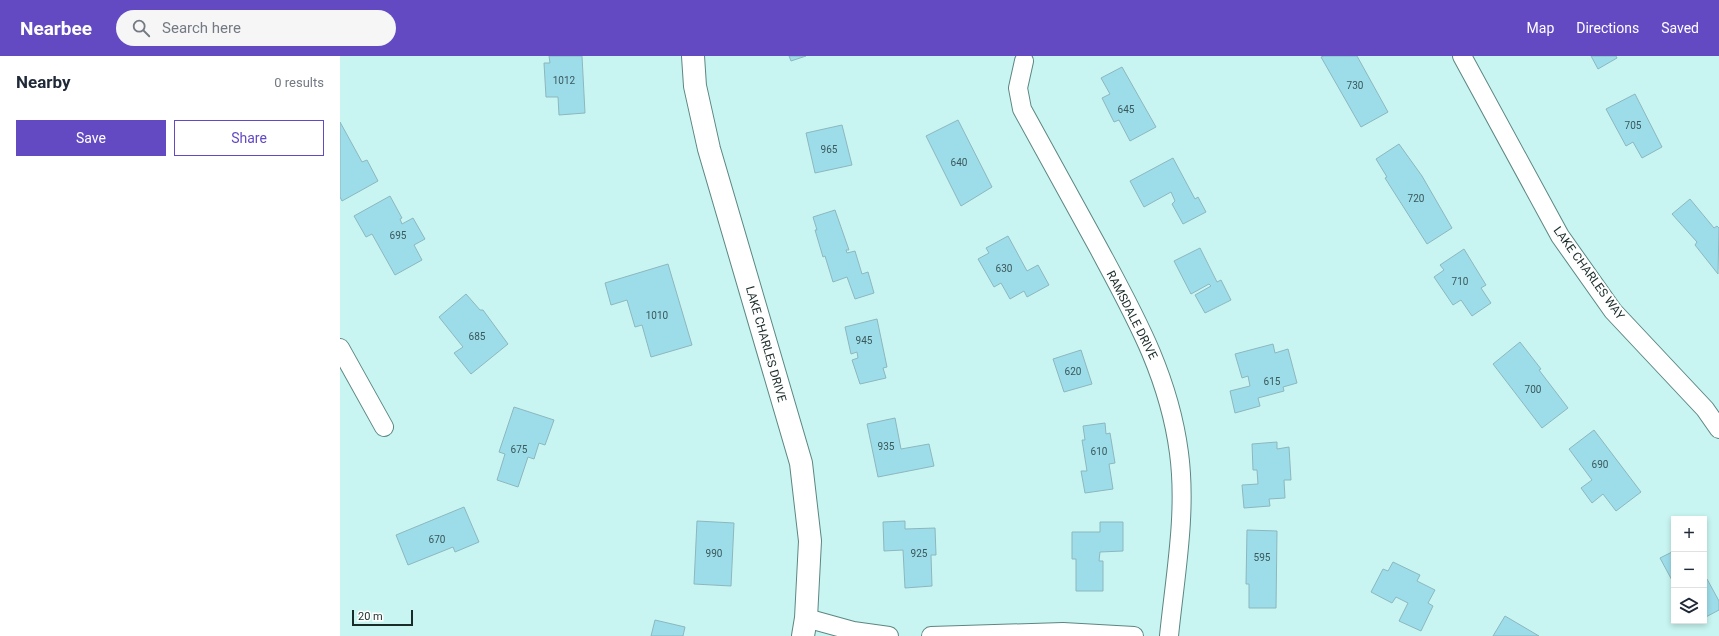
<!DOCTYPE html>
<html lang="en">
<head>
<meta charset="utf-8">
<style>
  :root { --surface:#fff; --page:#f6f6f7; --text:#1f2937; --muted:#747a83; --line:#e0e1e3; --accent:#634ac3 }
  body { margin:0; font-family:Roboto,sans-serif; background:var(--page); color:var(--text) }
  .controls { position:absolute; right:12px; bottom:12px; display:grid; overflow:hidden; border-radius:0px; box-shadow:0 2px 6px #0003 }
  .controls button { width:36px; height:36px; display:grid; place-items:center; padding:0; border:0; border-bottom:1px solid var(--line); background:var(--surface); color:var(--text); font:20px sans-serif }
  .scale { position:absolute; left:12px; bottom:10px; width:61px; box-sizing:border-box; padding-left:4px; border:2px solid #1a2c2a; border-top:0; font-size:11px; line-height:14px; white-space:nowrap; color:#1a2c2a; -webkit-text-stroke:3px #fff; paint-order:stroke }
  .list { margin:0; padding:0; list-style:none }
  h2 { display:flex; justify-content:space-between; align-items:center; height:52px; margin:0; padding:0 16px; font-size:17px }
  h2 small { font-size:13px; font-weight:400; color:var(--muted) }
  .actions { display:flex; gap:8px; padding:12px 16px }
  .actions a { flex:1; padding:9px 0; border:1px solid var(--accent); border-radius:0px; text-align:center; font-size:14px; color:var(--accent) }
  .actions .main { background:var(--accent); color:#fff }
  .icon { flex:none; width:22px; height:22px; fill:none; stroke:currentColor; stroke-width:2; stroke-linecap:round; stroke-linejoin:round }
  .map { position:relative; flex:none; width:1379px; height:580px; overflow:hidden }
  header { display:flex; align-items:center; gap:24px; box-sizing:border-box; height:56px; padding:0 20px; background:var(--accent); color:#fff }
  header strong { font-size:19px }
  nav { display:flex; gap:22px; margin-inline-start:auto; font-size:14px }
  .search { width:280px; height:36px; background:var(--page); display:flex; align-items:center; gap:10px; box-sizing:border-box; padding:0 14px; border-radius:22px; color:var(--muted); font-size:15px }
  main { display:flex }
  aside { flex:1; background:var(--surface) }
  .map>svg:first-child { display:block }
</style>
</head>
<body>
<header>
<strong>Nearbee</strong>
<div class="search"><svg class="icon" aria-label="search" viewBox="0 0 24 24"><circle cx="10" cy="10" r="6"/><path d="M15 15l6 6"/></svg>Search here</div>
<nav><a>Map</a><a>Directions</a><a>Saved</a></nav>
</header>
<main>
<aside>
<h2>Nearby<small>0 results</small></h2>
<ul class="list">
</ul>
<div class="actions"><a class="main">Save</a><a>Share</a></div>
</aside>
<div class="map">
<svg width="1379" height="580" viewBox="0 0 1379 580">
  <rect width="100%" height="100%" fill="#c8f5f1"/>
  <path fill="#9cdde9" stroke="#8db7bf" d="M 209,0 L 242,0 L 245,57 L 219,59 L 218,41 L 206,41 L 204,7 L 210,7 Z
    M 449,0 L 466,0 L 451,5 Z
    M 984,0 L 1017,0 L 1048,56 L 1021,71 L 981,1 Z
    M 1251,0 L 1276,0 L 1277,2 L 1258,13 Z
    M 782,11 L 816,71 L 790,85 L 779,64 L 774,66 L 762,42 L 770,38 L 761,22 Z
    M 1295,38 L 1322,91 L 1302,102 L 1293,86 L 1286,90 L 1266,53 Z
    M 618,64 L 652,131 L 621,150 L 586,80 Z
    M 0,66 L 22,106 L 27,104 L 38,125 L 2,145 L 0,141 Z
    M 502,69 L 512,109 L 475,117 L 466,77 Z
    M 1059,88 L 1082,120 L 1112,172 L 1087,188 L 1045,122 L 1047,121 L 1036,103 Z
    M 833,102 L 855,143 L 858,141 L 866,156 L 843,168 L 832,148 L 835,145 L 831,136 L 804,151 L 790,125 Z
    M 50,140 L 62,162 L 60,163 L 62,168 L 73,162 L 85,183 L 74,189 L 82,204 L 55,219 L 32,178 L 26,181 L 14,160 Z
    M 1350,143 L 1374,172 L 1377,170 L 1379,172 L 1378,218 L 1355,189 L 1357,186 L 1332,158 Z
    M 495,154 L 509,194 L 506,194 L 507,197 L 515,195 L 522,218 L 528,216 L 534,237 L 515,243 L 507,221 L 493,226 L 485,200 L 483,201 L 475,174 L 477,174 L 473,161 Z
    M 668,180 L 687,215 L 698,209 L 709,229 L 687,241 L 684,235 L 670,243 L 661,227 L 654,231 L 638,203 L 649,197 L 646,192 Z
    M 860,192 L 877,226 L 881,224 L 891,244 L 865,257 L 855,239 L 871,230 L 869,228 L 851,238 L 834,205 Z
    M 1124,193 L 1146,229 L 1141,232 L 1151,247 L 1132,260 L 1121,244 L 1113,249 L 1094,221 L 1104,214 L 1100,209 Z
    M 328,208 L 352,289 L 311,301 L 302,269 L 295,271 L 287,244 L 271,249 L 265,227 Z
    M 126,238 L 140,254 L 143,254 L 168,288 L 131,318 L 114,297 L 123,291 L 99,261 Z
    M 537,263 L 547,311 L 543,312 L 546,322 L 520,328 L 512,304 L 518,302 L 517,296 L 511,298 L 505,271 Z
    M 1180,286 L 1201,313 L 1199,314 L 1228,352 L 1202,372 L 1153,308 Z
    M 933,288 L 935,297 L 948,293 L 957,327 L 943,331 L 944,335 L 918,342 L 920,350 L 895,357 L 890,335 L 910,330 L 908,320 L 902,322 L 895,298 Z
    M 741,294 L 752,328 L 724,336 L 713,303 Z
    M 174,351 L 214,364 L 205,389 L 199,387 L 194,403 L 188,401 L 178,431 L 157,424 L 165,398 L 159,396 Z
    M 555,362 L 561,393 L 589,388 L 594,410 L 538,421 L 527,368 Z
    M 765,367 L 766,378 L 770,377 L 775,407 L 769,408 L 773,433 L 745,437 L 741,415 L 747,415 L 742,384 L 745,384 L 743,370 Z
    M 1254,374 L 1301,436 L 1276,455 L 1263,438 L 1252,447 L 1241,432 L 1252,424 L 1229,393 Z
    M 937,386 L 937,393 L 949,391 L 951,424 L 944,424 L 945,442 L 929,443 L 930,450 L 904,452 L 902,429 L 918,428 L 917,414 L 913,414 L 912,388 Z
    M 124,451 L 139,486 L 115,496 L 113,491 L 68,509 L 56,479 Z
    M 357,465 L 394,467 L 391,530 L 354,528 Z
    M 565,465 L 565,473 L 595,472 L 596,499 L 591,499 L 592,530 L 565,532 L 563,494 L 544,495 L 543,466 Z
    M 760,466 L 783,466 L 783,495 L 760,496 L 759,505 L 763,505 L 763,535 L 736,535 L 736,503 L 732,503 L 732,476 L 760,476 Z
    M 907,474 L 937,475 L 936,552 L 909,552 L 909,528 L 906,528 Z
    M 1334,495 L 1334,528 L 1320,502 Z
    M 1053,506 L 1080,519 L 1077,525 L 1095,534 L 1088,547 L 1093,550 L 1081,575 L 1059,565 L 1068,547 L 1056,541 L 1052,547 L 1031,536 L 1043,513 L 1048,515 Z
    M 1367,523 L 1379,545 L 1379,554 L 1364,562 L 1364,525 Z
    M 1165,560 L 1199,580 L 1153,580 Z
    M 315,564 L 345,571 L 343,580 L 311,580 Z"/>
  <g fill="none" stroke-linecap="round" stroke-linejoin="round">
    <g stroke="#5c8682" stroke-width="20">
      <path id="street" d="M 1122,0 L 1220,180 L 1273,255 L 1365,353 L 1379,373
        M 684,5 L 678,32 L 682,53 C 708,100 733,146 759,193 C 795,260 829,320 839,397 C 847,457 835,520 829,580
        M 0,292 L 44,371
        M 466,562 L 513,575 L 549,580
        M 591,580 L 723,576 L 794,580"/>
    </g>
    <g stroke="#5c8682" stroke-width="24">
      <path id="secondary" d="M 353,0 L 355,30 L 369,93 L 461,407 L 470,485 L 466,562 L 463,580"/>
    </g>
    <use href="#street" stroke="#fff" stroke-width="18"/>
    <use href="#secondary" stroke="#fff" stroke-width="22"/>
  </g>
  <g text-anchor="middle" stroke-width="4" stroke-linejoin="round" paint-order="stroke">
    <g font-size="10" fill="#3a585a">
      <text x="224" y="28">1012</text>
      <text x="1015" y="33">730</text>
      <text x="786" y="57">645</text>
      <text x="1293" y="73">705</text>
      <text x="489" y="97">965</text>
      <text x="619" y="110">640</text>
      <text x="1076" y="146">720</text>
      <text x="58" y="183">695</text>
      <text x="664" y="216">630</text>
      <text x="1120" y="229">710</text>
      <text x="317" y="263">1010</text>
      <text x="137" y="284">685</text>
      <text x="524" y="288">945</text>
      <text x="733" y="319">620</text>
      <text x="932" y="329">615</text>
      <text x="1193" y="337">700</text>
      <text x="546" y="394">935</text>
      <text x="179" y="397">675</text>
      <text x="759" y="399">610</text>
      <text x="1260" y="412">690</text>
      <text x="97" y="487">670</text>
      <text x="374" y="501">990</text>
      <text x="579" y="501">925</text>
      <text x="922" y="505">595</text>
    </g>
    <g font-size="12" fill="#1a2c2a" stroke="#fff">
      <text transform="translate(1249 217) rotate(54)" y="4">LAKE CHARLES WAY</text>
      <text transform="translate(792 259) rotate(63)" y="4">RAMSDALE DRIVE</text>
      <text transform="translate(426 288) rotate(74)" y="4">LAKE CHARLES DRIVE</text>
    </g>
  </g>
</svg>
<div class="controls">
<button>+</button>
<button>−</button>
<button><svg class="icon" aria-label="layers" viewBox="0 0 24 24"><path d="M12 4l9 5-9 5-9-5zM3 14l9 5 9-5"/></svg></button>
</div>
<div class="scale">20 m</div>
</div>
</main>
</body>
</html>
